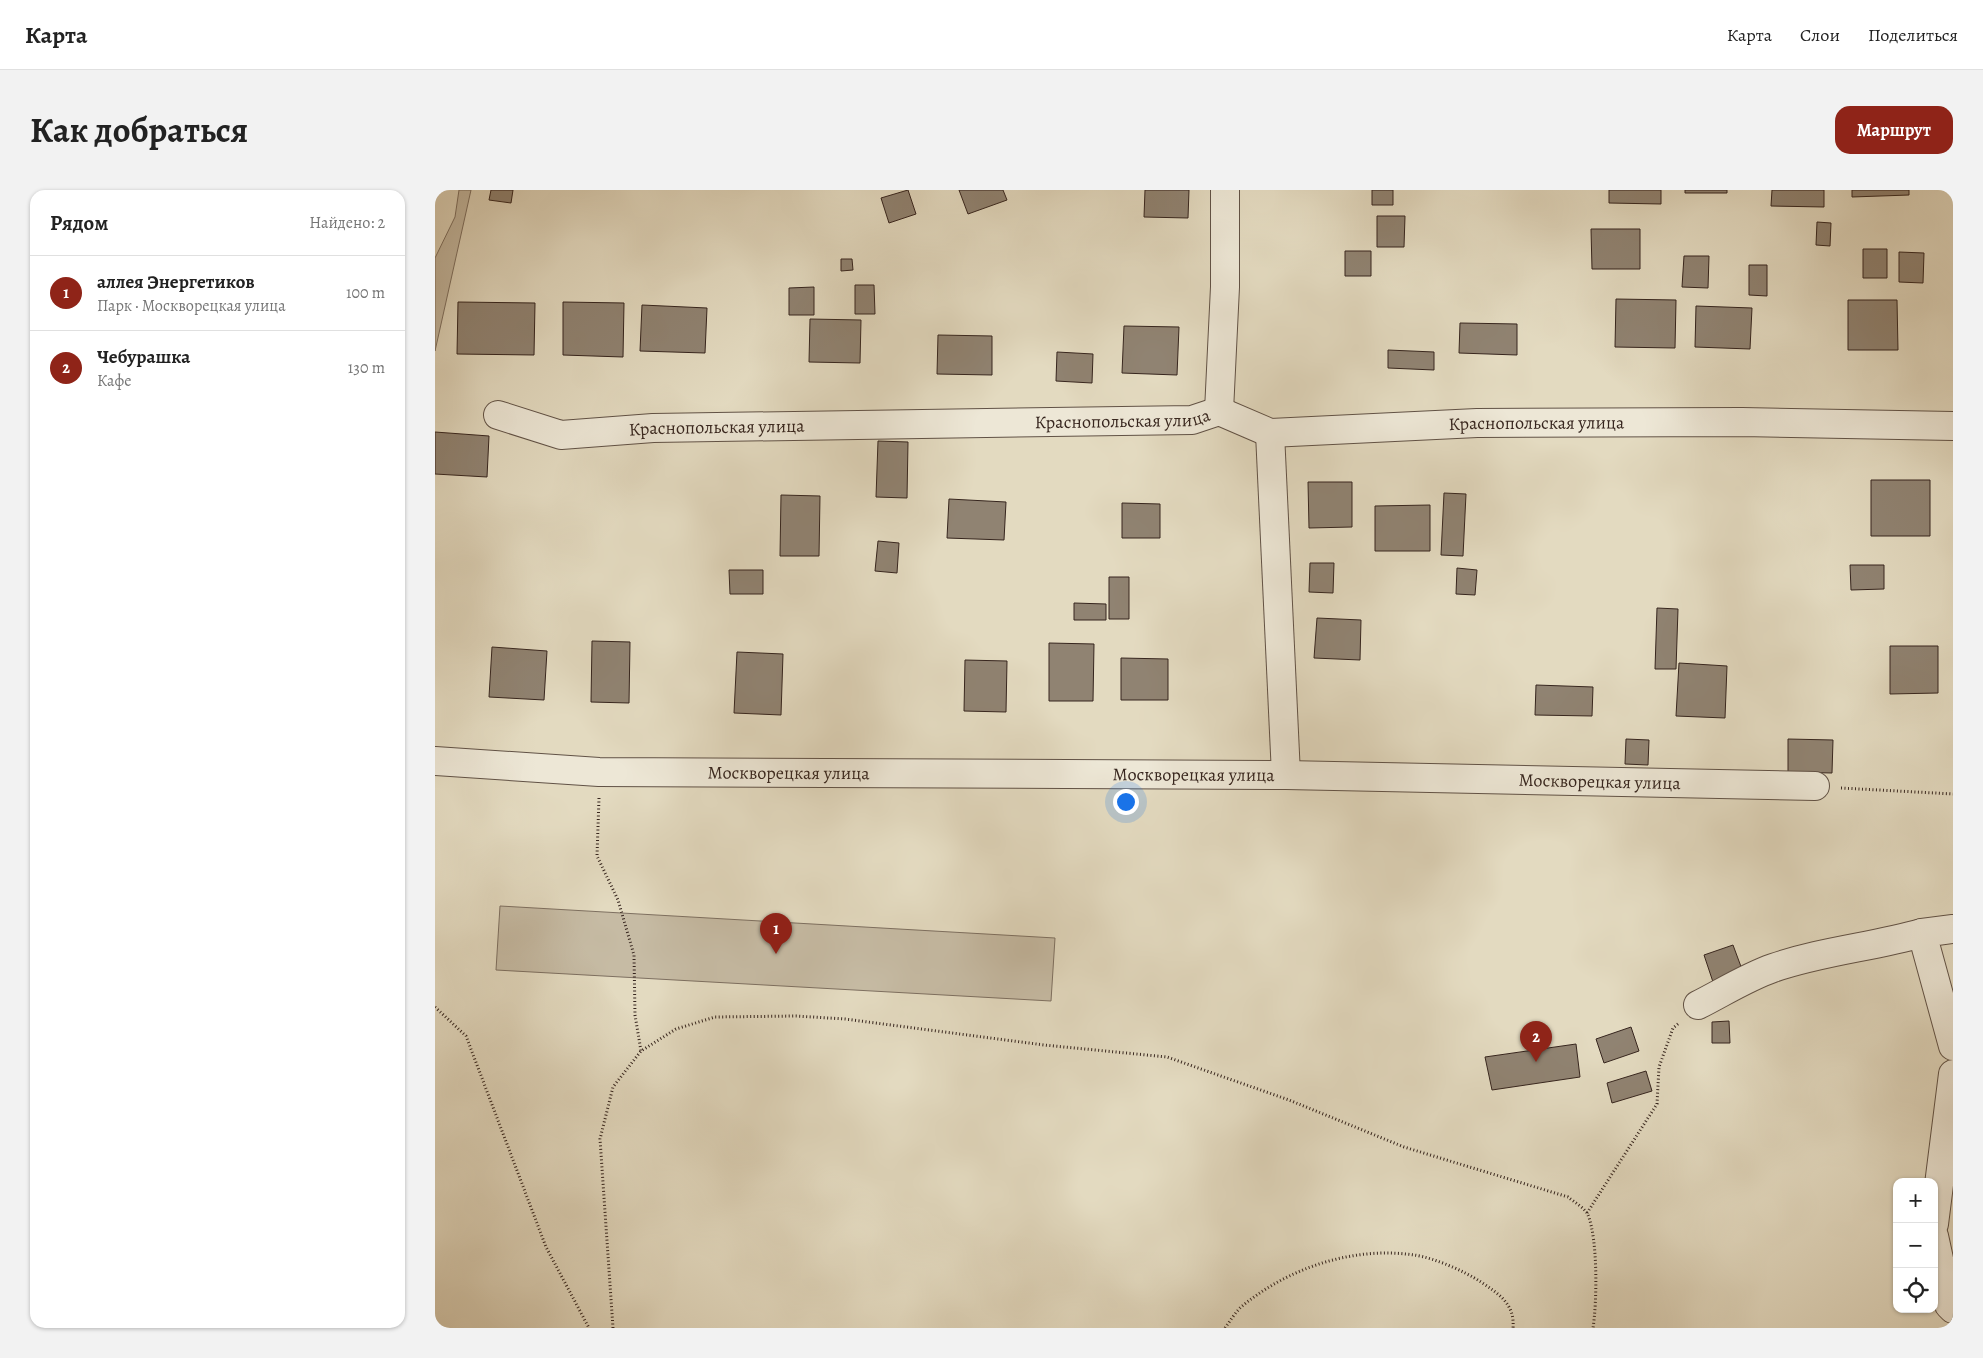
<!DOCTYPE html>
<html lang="ru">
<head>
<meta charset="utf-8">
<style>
  :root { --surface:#fff; --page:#f2f2f2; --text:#222; --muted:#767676; --line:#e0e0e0; --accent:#8f2418 }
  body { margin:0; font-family:Alegreya,serif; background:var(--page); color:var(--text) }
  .controls { position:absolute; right:15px; bottom:15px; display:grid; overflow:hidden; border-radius:10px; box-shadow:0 1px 4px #0004 }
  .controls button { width:45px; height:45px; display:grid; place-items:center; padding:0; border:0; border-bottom:1px solid var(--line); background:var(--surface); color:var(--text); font:25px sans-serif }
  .you { position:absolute; left:690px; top:611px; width:18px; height:18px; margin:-12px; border:4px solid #fff; border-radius:50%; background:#1a73e8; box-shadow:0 0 0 8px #1a73e833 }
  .badge { display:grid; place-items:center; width:32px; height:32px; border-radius:50%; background:var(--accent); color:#fff; font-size:16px; font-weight:700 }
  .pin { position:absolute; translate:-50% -41px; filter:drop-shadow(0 1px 2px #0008) }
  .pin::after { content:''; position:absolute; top:26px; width:18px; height:15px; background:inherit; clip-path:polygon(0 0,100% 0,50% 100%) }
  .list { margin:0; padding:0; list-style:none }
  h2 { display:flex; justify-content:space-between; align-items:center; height:65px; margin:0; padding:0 20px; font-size:21px }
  h2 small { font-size:16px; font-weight:400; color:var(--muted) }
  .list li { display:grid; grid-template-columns:32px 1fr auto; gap:15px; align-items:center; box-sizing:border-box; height:75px; padding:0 20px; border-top:1px solid var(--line) }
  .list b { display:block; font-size:19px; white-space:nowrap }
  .list p { margin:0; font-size:16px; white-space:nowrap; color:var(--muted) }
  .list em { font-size:16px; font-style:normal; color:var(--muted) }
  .icon { flex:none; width:28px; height:28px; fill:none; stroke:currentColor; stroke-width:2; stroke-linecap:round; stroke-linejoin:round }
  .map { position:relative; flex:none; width:1518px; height:1138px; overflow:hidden; border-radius:15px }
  header { display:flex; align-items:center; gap:30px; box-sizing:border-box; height:70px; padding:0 25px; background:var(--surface); border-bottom:1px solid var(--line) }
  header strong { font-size:24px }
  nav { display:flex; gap:28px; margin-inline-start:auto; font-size:18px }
  .intro { display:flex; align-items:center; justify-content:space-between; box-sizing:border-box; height:120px; padding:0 30px }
  h1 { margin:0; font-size:35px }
  .button { padding:12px 22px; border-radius:15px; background:var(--accent); color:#fff; font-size:18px; font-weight:700 }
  main { display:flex; gap:30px; padding:0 30px }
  aside { flex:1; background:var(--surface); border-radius:15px; box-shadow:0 1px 4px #0004 }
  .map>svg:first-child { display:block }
</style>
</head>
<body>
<header>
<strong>Карта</strong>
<nav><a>Карта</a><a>Слои</a><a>Поделиться</a></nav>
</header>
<div class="intro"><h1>Как добраться</h1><a class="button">Маршрут</a></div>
<main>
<aside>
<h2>Рядом<small>Найдено: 2</small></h2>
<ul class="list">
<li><span class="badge">1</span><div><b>аллея Энергетиков</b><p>Парк · Москворецкая улица</p></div><em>100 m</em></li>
<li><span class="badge">2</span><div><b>Чебурашка</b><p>Кафе</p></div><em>130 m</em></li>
</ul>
</aside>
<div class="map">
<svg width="1518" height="1138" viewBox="0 0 1518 1138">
  <rect width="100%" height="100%" fill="#e3dac0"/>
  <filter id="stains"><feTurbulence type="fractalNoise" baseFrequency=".004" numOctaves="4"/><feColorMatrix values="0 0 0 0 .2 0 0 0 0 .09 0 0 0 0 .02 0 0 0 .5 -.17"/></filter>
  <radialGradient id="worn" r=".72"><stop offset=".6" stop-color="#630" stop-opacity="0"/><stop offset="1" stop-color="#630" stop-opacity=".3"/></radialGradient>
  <path fill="#c6bba4" stroke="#7e7061" d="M 24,0 L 36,0 L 0,161 L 0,68 L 20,27 Z
    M 65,716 L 620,748 L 616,811 L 61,780 Z"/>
  <path fill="#908372" stroke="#36251e" d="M 56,0 L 78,0 L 76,13 L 54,10 Z
    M 473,0 L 481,24 L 454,33 L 446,8 Z
    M 524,0 L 568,0 L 572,10 L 533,24 Z
    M 710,0 L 754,0 L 753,28 L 709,27 Z
    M 937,0 L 958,0 L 958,15 L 937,15 Z
    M 1174,0 L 1226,0 L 1226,14 L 1174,13 Z
    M 1250,0 L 1292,0 L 1292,3 L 1250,3 Z
    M 1337,0 L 1389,0 L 1389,17 L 1336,16 Z
    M 1417,0 L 1474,0 L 1474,5 L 1417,7 Z
    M 942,26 L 970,26 L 969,57 L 942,57 Z
    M 1382,32 L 1396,33 L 1395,56 L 1381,55 Z
    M 1156,39 L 1205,39 L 1205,79 L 1157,79 Z
    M 1428,59 L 1452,59 L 1452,88 L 1428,88 Z
    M 910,61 L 936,61 L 936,86 L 910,86 Z
    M 1464,62 L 1489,63 L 1488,93 L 1464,92 Z
    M 1249,66 L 1274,66 L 1273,98 L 1247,97 Z
    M 406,69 L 417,69 L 418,80 L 406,81 Z
    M 1314,75 L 1332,75 L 1332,106 L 1314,105 Z
    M 420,95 L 439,95 L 440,124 L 420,124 Z
    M 379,97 L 379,125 L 354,125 L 354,98 Z
    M 1181,109 L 1241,110 L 1240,158 L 1180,157 Z
    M 1413,110 L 1462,110 L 1463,160 L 1413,160 Z
    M 23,112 L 100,113 L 99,165 L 22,164 Z
    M 128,112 L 189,113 L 188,167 L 128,165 Z
    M 207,115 L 272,118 L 270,163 L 205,161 Z
    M 1261,116 L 1317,118 L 1315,159 L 1260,157 Z
    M 375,129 L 426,130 L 425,173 L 374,172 Z
    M 1025,133 L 1082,134 L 1082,165 L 1024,163 Z
    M 689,136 L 744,137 L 742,185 L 687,183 Z
    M 503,145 L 557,146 L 557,185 L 502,184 Z
    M 953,160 L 999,162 L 999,180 L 953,178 Z
    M 622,162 L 658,164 L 657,193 L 621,191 Z
    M 0,242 L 54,246 L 52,287 L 0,284 Z
    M 443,251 L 473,252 L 472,308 L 441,307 Z
    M 1436,290 L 1495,290 L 1495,346 L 1436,346 Z
    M 873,292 L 917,292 L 917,337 L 874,338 Z
    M 1009,303 L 1031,304 L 1028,366 L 1006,365 Z
    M 346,305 L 385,306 L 384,366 L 345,366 Z
    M 514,309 L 571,312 L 569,350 L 512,348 Z
    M 687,313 L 725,314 L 725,348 L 687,348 Z
    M 995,315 L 995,361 L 940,361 L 940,316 Z
    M 443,351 L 464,353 L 462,383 L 440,381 Z
    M 875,373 L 899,373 L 898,403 L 874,402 Z
    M 1415,375 L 1449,375 L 1449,399 L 1416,400 Z
    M 1022,378 L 1042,380 L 1040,405 L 1021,404 Z
    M 294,380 L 328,380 L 328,404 L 295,404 Z
    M 674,387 L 694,387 L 694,429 L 674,429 Z
    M 639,413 L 671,414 L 671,430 L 639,430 Z
    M 1222,418 L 1243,419 L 1241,479 L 1220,479 Z
    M 882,428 L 926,430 L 925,470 L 879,468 Z
    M 157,451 L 195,452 L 194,513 L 156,512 Z
    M 614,453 L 659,454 L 658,511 L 614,511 Z
    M 1455,456 L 1503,456 L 1503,503 L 1455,504 Z
    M 57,457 L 112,461 L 109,510 L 54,507 Z
    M 302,462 L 348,464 L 346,525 L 299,523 Z
    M 686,468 L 733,469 L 733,510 L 686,510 Z
    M 530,470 L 572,471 L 571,522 L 529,521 Z
    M 1244,473 L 1292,476 L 1290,528 L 1241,526 Z
    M 1101,495 L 1158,497 L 1157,526 L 1100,525 Z
    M 1191,549 L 1214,550 L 1213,575 L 1190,574 Z
    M 1353,549 L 1398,550 L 1397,583 L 1353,582 Z
    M 1298,755 L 1308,782 L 1278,792 L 1269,765 Z
    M 1294,831 L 1295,853 L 1277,853 L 1277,832 Z
    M 1196,837 L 1204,861 L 1169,873 L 1161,849 Z
    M 1141,854 L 1145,887 L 1057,900 L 1050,867 Z
    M 1211,881 L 1217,901 L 1177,913 L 1172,893 Z"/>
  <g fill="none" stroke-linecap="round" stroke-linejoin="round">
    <g stroke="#615246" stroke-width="30">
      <g id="minor">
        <path d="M 784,221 L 790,97 L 790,0"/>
        <path id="s1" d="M 63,225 L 126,245 L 218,238 L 757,230 L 784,221 L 835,243 L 1042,233 L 1307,232 L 1518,236"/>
        <path d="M 835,243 L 851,585"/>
        <path id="s2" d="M 0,571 L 164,582 L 851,585 L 1380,596"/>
        <path d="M 1518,739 L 1487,743 L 1518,856"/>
        <path d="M 1263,815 C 1287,803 1312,787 1338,778 C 1387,761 1438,757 1487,743"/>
        <path d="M 1499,1034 L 1518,884"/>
        <path d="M 1499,1046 L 1514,1115 L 1518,1119"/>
      </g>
    </g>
    <path stroke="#36251e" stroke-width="3" stroke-dasharray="1 2.5" stroke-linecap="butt" d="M 1406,598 L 1518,604
      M 164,608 L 162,666 L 183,710 L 199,765 L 200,825 L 206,861
      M 0,817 L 31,846 L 111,1057 L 154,1138
      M 1152,1023 L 1222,914 L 1224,877 L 1238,838 L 1244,833
      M 178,1138 L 165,949 L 178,897 L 206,861 L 241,839 L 280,827 L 361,826 L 410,829 L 609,855 L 732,867 L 854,910 L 969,957 L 1133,1007 C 1139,1012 1150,1018 1153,1025 C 1163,1050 1162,1112 1158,1138
      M 790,1138 C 795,1131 800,1123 806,1117 C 853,1078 918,1056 979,1065 C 1000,1068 1029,1081 1046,1092 C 1064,1104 1080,1114 1078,1138"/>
    <use href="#minor" stroke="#ede7d6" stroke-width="28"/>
  </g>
  <g text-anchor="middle" stroke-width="4" stroke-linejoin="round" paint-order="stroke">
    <g font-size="18" fill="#36251e" stroke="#ede7d6">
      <text dy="6" stroke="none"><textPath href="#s1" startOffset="628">Краснопольская улица</textPath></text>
      <text dy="6" stroke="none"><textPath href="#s1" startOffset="1048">Краснопольская улица</textPath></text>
      <text dy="6" stroke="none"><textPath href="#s1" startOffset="222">Краснопольская улица</textPath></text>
      <text dy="6" stroke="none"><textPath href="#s2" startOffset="354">Москворецкая улица</textPath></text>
      <text dy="6" stroke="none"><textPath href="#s2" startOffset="759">Москворецкая улица</textPath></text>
      <text dy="6" stroke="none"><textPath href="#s2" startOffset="1165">Москворецкая улица</textPath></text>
    </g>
  </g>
  <rect width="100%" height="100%" filter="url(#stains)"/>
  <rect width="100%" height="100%" fill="url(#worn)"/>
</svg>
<div class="controls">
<button>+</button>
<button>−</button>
<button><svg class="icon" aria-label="locate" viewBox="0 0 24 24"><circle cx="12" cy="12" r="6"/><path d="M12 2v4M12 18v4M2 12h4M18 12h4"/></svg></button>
</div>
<div class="you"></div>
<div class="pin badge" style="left:341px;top:764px">1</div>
<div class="pin badge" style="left:1101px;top:872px">2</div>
</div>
</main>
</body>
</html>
